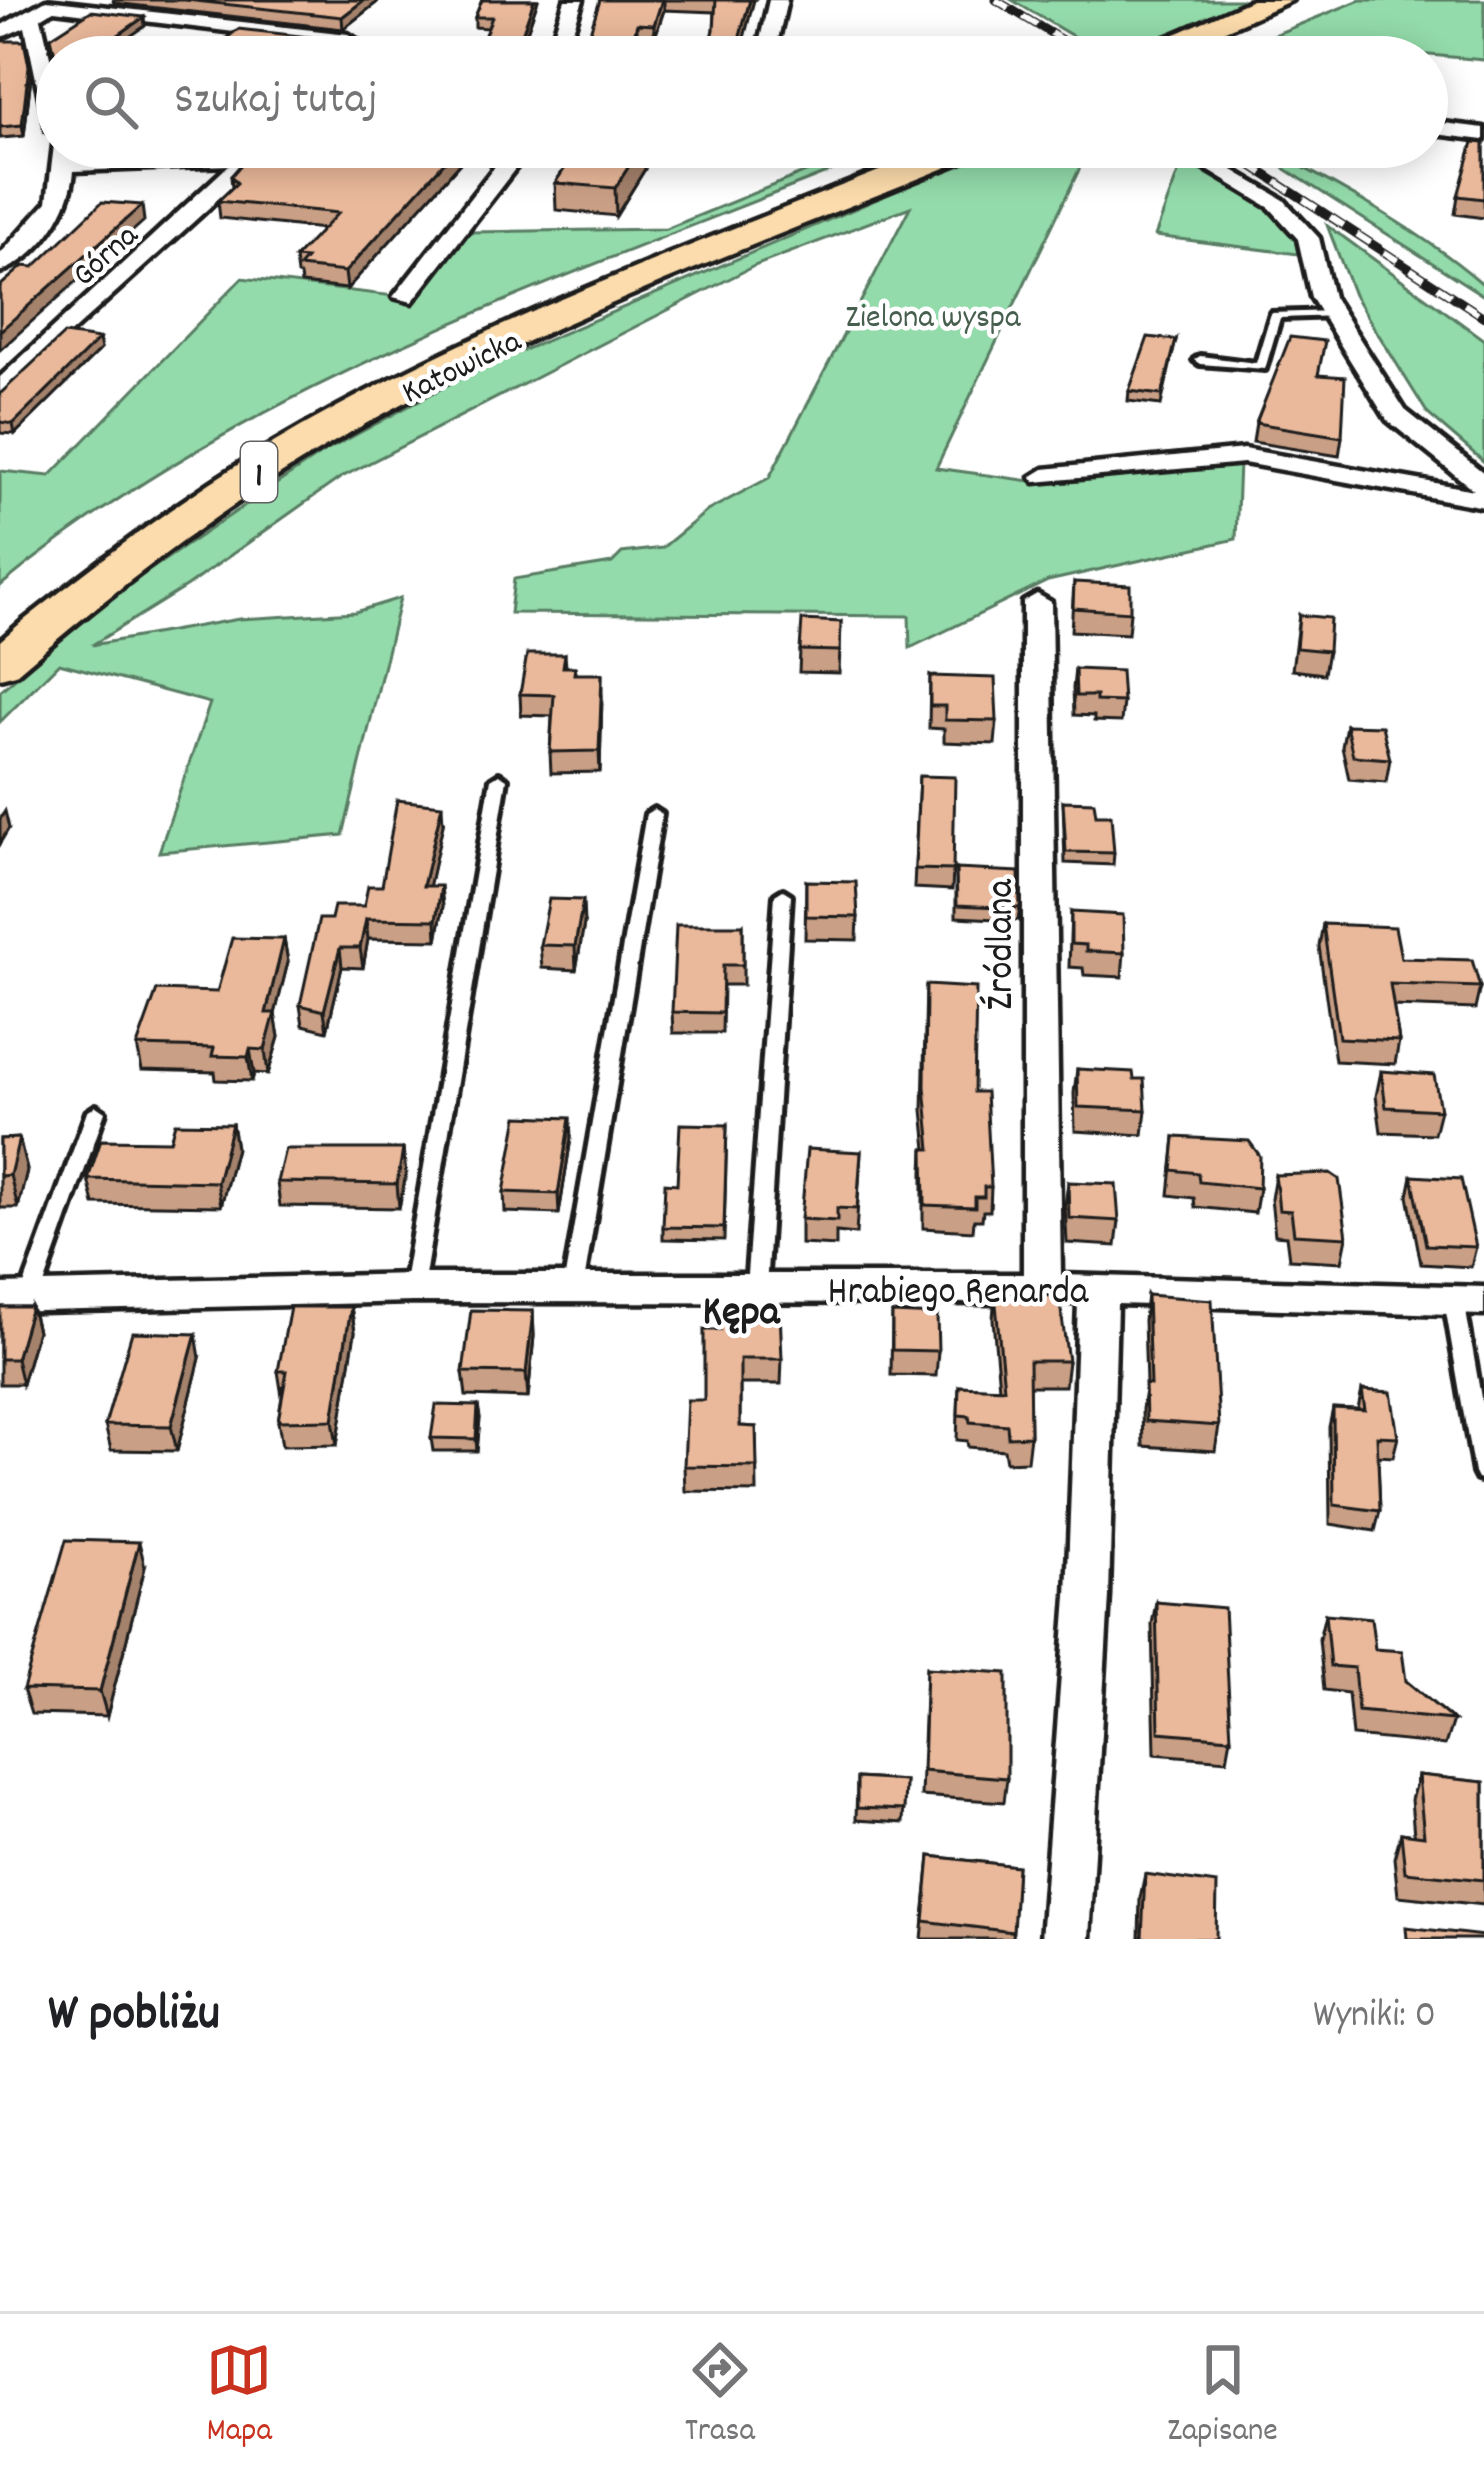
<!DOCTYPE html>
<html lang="pl">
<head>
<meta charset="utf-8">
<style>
  :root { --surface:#fff; --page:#f6f6f6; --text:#202124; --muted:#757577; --line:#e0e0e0; --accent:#c8321e }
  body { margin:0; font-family:Dekko,sans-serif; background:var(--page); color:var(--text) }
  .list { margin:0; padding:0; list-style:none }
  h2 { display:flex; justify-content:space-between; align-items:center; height:156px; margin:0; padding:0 48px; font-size:51px }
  h2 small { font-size:39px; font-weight:400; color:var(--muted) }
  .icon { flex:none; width:66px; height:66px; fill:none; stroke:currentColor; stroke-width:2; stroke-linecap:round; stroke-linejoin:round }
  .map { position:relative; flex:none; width:1484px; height:1939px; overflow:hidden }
  .search { position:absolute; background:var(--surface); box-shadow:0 6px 30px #0003; left:36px; right:36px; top:36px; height:132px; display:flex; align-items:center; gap:30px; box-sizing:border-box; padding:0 42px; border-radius:66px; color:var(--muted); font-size:45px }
  .sheet { height:372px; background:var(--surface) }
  nav { display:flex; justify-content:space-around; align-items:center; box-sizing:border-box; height:168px; border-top:3px solid var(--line); background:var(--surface); font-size:33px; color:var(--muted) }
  nav a { display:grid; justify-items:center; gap:6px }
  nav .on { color:var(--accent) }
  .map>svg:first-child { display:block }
</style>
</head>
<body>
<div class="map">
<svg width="1484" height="1939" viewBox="0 0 1484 1939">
  <rect width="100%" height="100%" fill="#fff"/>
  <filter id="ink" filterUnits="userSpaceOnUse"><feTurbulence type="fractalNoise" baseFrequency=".00833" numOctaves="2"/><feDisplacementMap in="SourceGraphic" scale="24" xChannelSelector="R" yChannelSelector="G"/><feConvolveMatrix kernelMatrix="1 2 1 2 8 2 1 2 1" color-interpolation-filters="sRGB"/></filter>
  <g filter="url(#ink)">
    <path fill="#93dbaa" stroke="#587c63" stroke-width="3" d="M 1012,0 L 1254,0 L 1108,57 Z
      M 1360,0 L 1484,0 L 1484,60 L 1419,54 L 1220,57 Z
      M 867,147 L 891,147 C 588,271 256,375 0,586 L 0,471 L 50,476 L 242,278 L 411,298 L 467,232 L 666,229 Z
      M 999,147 L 1160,147 L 1277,214 L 1294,235 L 1298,254 L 1155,236 L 1181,165 L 1086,155 L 936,468 L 1038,482 L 1239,463 L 1236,539 L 1048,581 L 910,648 L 909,616 L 510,613 L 514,579 L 612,563 L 622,553 L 662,548 L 707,511 L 769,478 L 910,207 L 754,266 L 340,478 L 187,586 L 92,645 L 239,619 L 355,612 L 400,598 L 343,835 L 159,852 L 210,703 L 59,663 L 0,722 L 0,691 L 110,597 L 322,453 L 470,373 Z
      M 1251,147 L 1266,147 C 1342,189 1418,228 1484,285 L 1484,296 Z
      M 1327,225 L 1484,340 L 1484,462 L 1428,414 L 1354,295 Z"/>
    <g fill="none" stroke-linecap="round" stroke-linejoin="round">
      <g stroke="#1c1c1c" stroke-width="10">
        <path id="lane" d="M 1333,311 L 1337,312 L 1337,316 L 1280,318 L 1265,369 L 1200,364 L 1194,360 L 1200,356 L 1256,363 L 1271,313 Z
          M 499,774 L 507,779 L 423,1288 L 420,1293 L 406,1293 L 403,1288 L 491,779 Z
          M 654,809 L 662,814 L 583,1288 L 580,1293 L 566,1293 L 563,1288 L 646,814 Z
          M 783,890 L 791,895 L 766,1288 L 763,1293 L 749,1293 L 746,1288 L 775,895 Z
          M 96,1106 L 105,1112 L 40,1296 L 37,1301 L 23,1301 L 20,1296 L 87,1112 Z
          M 1454,1293 L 1461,1295 L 1464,1300 L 1484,1415 L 1484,1481 L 1477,1479 L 1474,1473 L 1444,1300 L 1447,1295 Z"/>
      </g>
      <g stroke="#1c1c1c" stroke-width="9">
        <path id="street" d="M 46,0 L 348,34 L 357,40 L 348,46 L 54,10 L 41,18 L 57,87 L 57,137 L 47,131 L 25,27 L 0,38 L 0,26 Z
          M 565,0 L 583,0 L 564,57 L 546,57 Z
          M 769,0 L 787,0 L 774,57 L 756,57 Z
          M 1427,121 L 1484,128 L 1484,140 L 1427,133 Z
          M 54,145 L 70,147 L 72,159 L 288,151 L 298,157 L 288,163 L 250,164 L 244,176 L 0,397 L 0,377 L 229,165 L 74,171 C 71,211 39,258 0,272 L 0,254 L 47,202 Z
          M 617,147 L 607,153 L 525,156 L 412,302 L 393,297 L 503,156 L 417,159 L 407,153 L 410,149 Z
          M 1170,147 L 1194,147 L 1284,200 L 1319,238 L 1333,297 L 1405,410 L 1484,473 L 1484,507 L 1244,463 L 1035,482 L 1031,477 L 1044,469 L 1244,449 L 1474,490 L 1387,420 L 1311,297 L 1298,239 L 1270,208 Z
          M 1037,594 L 1051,602 L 1061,1275 L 1484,1287 L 1484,1315 L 1117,1304 L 1109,1596 L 1089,1939 L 1041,1939 L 1067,1596 L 1078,1303 L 413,1302 L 0,1312 L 0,1284 L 413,1274 L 1023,1274 L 1023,602 Z"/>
      </g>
      <g stroke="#1c1c1c" stroke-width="9">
        <path id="primary" d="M 1252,0 L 1292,0 L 1165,57 L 1124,57 Z
          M 939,147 L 984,147 L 980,154 C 750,247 513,332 300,462 C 199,524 106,597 16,674 L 0,678 L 0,641 L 23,621 C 104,557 186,495 275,442 C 484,319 715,237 939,147 Z"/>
      </g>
      <use href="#lane" fill="#fff" fill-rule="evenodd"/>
      <use href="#street" fill="#fff" fill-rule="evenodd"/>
      <use href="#primary" fill="#fcdcac" fill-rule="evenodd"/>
      <g stroke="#1c1c1c" stroke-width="9">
        <path id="rail" d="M 996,0 L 1090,57
          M 1223,147 L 1484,317"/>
      </g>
      <use href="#rail" stroke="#fff" stroke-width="6" stroke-dasharray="16" stroke-linecap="butt"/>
    </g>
    <path fill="#c99f85" stroke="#1c1c1c" stroke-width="3" d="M 113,0 L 380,0 L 343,29 L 114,3 Z
      M 482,0 L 538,0 L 518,57 L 476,57 L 488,28 L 475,27 L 475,17 Z
      M 600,0 L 754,0 L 714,30 L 715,12 L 664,10 L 654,40 L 637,40 Z
      M 0,41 L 31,76 L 24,136 L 0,138 Z
      M 218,45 L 319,47 L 306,57 L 270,57 L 219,54 Z
      M 1484,143 L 1484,218 L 1455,214 L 1458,196 Z
      M 191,147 L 412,147 L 195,152 Z
      M 579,147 L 645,147 L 645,169 L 616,216 L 556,210 L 555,183 Z
      M 461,162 L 347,289 L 301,284 L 300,276 L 297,275 L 295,258 L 323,229 L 220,218 L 218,201 L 232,188 L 231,176 Z
      M 99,339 L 101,349 L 15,434 L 0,433 L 0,394 Z
      M 1176,340 L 1161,405 L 1128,401 L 1129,391 Z
      M 1319,375 L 1342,437 L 1339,456 L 1253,442 L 1256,423 Z
      M 1074,582 L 1130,612 L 1128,634 L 1071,631 Z
      M 1299,615 L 1328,651 L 1324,674 L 1292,670 Z
      M 841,622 L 839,673 L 799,672 L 800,650 Z
      M 565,654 L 566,667 L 575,667 L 575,674 L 602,695 L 600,772 L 551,773 L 550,752 L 552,716 L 521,715 L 520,694 Z
      M 1075,669 L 1123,702 L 1121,722 L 1094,721 L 1094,716 L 1074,715 L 1073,688 Z
      M 930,676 L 997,721 L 995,744 L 944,742 L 944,729 L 929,728 Z
      M 1346,725 L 1390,759 L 1386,782 L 1349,779 L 1342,747 Z
      M 919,776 L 953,870 L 952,890 L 914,888 Z
      M 1063,801 L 1096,815 L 1114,853 L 1113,865 L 1065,863 Z
      M 443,824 L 429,886 L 443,906 L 437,940 L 368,939 L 363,968 L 342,967 L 327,1031 L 303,1025 L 300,1005 L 331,919 L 364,906 Z
      M 956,869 L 1020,908 L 1018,920 L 956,917 Z
      M 806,881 L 858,917 L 857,940 L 805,939 Z
      M 1071,912 L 1124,953 L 1122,977 L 1084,975 L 1083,968 L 1069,967 Z
      M 584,924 L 576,970 L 542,968 L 540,945 Z
      M 1323,924 L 1401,958 L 1480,987 L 1475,1009 L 1393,1006 L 1399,1041 L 1395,1064 L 1335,1061 L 1319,946 Z
      M 743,925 L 743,985 L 723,985 L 722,1033 L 673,1033 L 672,1012 Z
      M 284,939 L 288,962 L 275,1014 L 279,1037 L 268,1074 L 254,1073 L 252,1081 L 216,1080 L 215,1072 L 142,1070 L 137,1046 L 217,992 Z
      M 926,985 L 974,1092 L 991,1187 L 990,1211 L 983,1211 L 982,1220 L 974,1220 L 973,1231 L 923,1228 L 923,1172 L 924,1149 L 927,1149 L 923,1110 Z
      M 1077,1069 L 1134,1079 L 1146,1110 L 1143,1135 L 1075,1131 L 1074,1093 Z
      M 1381,1072 L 1440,1110 L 1434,1134 L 1381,1132 L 1376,1096 Z
      M 232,1124 L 236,1148 L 221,1206 L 94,1204 L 88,1179 L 170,1141 Z
      M 727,1125 L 724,1240 L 663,1239 L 663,1227 L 677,1184 Z
      M 1175,1137 L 1259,1188 L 1255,1213 L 1195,1207 L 1194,1198 L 1169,1195 Z
      M 19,1138 L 27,1170 L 18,1208 L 0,1208 L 0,1139 Z
      M 571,1138 L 559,1214 L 505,1212 L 504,1192 Z
      M 403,1149 L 406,1174 L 399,1208 L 280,1206 L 277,1182 Z
      M 861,1152 L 856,1234 L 836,1232 L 836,1246 L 801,1244 L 801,1219 Z
      M 1275,1175 L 1347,1237 L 1342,1262 L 1289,1259 L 1286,1236 L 1275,1235 L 1271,1199 Z
      M 1412,1176 L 1476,1247 L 1471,1267 L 1421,1264 L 1408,1196 Z
      M 1068,1182 L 1119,1221 L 1116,1246 L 1067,1243 L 1065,1206 Z
      M 995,1294 L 1068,1361 L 1065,1386 L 1029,1386 L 1030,1436 L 1027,1461 L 1006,1462 L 1004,1450 L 968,1447 L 967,1441 L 957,1440 L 959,1386 L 999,1388 L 993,1319 Z
      M 1147,1295 L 1219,1426 L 1215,1451 L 1143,1446 L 1142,1409 L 1146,1384 L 1144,1320 Z
      M 0,1307 L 31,1307 L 37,1331 L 22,1384 L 0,1384 Z
      M 351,1307 L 355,1332 L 337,1445 L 282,1446 L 278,1421 L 282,1396 L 278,1371 Z
      M 533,1311 L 534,1336 L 528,1398 L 466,1396 L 463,1372 Z
      M 892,1313 L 938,1351 L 936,1376 L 891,1375 Z
      M 720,1330 L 782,1359 L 781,1384 L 740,1384 L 740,1426 L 756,1427 L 757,1492 L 685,1491 L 684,1466 L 704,1400 Z
      M 200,1358 L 177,1451 L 111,1450 L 105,1425 Z
      M 1362,1390 L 1398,1437 L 1393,1457 L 1378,1456 L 1380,1511 L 1375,1531 L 1330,1524 L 1329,1427 L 1333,1408 L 1358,1409 Z
      M 478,1406 L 480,1418 L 477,1451 L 433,1451 L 431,1438 Z
      M 145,1567 L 107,1716 L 31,1714 L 23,1689 Z
      M 1156,1602 L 1231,1738 L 1227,1760 L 1155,1754 L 1152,1624 Z
      M 1325,1614 L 1375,1649 L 1406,1681 L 1453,1720 L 1445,1745 L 1352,1736 L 1348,1693 L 1324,1690 L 1319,1639 Z
      M 926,1668 L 1007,1778 L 1004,1802 L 921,1796 Z
      M 1418,1775 L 1484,1782 L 1484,1905 L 1398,1896 L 1394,1858 L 1401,1833 L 1414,1835 L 1411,1800 Z
      M 857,1778 L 905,1781 L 903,1823 L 856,1820 Z
      M 930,1856 L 1017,1866 L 1012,1939 L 922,1939 Z
      M 1145,1874 L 1216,1939 L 1139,1939 L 1140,1898 Z"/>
    <path fill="#a4826c" stroke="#1c1c1c" stroke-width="3" d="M 364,0 L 380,0 L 343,29 L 342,17 Z
      M 534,0 L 538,0 L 518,57 L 514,57 Z
      M 662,0 L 664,0 L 664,10 L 654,40 L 654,25 Z
      M 750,0 L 754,0 L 739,57 L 734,57 Z
      M 144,17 L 145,26 L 101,57 L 87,57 Z
      M 637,24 L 637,40 L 632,57 L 627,57 Z
      M 318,38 L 319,47 L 306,57 L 303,57 L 302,50 Z
      M 29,66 L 31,76 L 24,136 L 22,125 Z
      M 458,147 L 461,162 L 347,289 L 345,272 Z
      M 641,147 L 645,147 L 645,169 L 616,216 L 615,188 Z
      M 142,205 L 144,221 L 0,350 L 0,331 Z
      M 99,339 L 101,349 L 15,434 L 13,424 Z
      M 602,674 L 602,695 L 600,772 L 599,751 Z
      M 442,805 L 443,824 L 425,906 L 423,886 Z
      M 5,811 L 9,828 L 0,843 L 0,819 Z
      M 441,886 L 443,906 L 437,940 L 436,920 Z
      M 583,900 L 584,924 L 576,970 L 575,946 Z
      M 366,919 L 368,939 L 363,968 L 360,948 Z
      M 284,939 L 288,962 L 275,1014 L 279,1037 L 268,1074 L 265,1050 L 266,1013 Z
      M 340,948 L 342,967 L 327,1031 L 324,1011 Z
      M 250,1049 L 254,1073 L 252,1081 L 248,1057 Z
      M 570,1118 L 571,1138 L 559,1214 L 558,1194 Z
      M 232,1124 L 236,1148 L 221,1206 L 217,1182 Z
      M 19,1138 L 27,1170 L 18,1208 L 10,1175 Z
      M 403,1149 L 406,1174 L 399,1208 L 397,1184 Z
      M 31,1307 L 37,1331 L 22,1384 L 16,1359 Z
      M 351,1307 L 355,1332 L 337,1445 L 333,1420 Z
      M 533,1311 L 534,1336 L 528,1398 L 526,1373 Z
      M 196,1334 L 200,1358 L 177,1451 L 171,1426 Z
      M 478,1406 L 480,1418 L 477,1451 L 476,1439 Z
      M 139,1542 L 145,1567 L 107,1716 L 100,1691 Z"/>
    <path fill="#eab99b" stroke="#1c1c1c" stroke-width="3" d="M 186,0 L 364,0 L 342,17 Z
      M 482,0 L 534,0 L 514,57 L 476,57 L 492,17 L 475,17 Z
      M 600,0 L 662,0 L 654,25 L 637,24 L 627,57 L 582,57 Z
      M 716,0 L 750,0 L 734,57 L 706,57 L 714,30 Z
      M 91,11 L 144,17 L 87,57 L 57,57 L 57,63 L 51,37 Z
      M 238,29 L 318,38 L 302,50 L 218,45 Z
      M 0,41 L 24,41 L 29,66 L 22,125 L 0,127 Z
      M 97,49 L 161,57 L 96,57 Z
      M 1473,142 L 1484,143 L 1484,199 L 1458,196 Z
      M 422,147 L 458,147 L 345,272 L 299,267 L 306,259 L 295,258 L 338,213 L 218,201 L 237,183 L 231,176 L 251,153 Z
      M 579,147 L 641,147 L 615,188 L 555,183 Z
      M 102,202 L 142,205 L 0,331 L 0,286 L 23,266 L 34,267 Z
      M 64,334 L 99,339 L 13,424 L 0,422 L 0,394 Z
      M 1148,337 L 1176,340 L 1162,395 L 1129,391 Z
      M 1290,337 L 1325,341 L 1318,375 L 1345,377 L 1342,437 L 1256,423 Z
      M 1074,582 L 1130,585 L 1130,612 L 1073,608 Z
      M 1299,615 L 1330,618 L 1328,651 L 1296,648 Z
      M 802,620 L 841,622 L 840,651 L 800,650 Z
      M 527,654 L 565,654 L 563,667 L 575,667 L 574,674 L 602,674 L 599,751 L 550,752 L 554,695 L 520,694 Z
      M 1075,669 L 1121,671 L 1123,702 L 1096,701 L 1096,696 L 1076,696 Z
      M 930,676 L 995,678 L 997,721 L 945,720 L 945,706 L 930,706 Z
      M 1346,725 L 1382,726 L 1390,759 L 1353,756 Z
      M 919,776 L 955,777 L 953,870 L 915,869 Z
      M 397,800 L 442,805 L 423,886 L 441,886 L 436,920 L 366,919 L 360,948 L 340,948 L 324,1011 L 300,1005 L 319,919 L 331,919 L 334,906 L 364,906 L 368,886 L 382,886 Z
      M 1063,801 L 1094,802 L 1096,815 L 1111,815 L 1114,853 L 1066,852 Z
      M 956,869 L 1019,872 L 1020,908 L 957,905 Z
      M 806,881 L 856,882 L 858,917 L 806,916 Z
      M 549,899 L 583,900 L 575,946 L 540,945 Z
      M 1071,912 L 1123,915 L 1124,953 L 1086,951 L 1086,945 L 1071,944 Z
      M 1323,924 L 1395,927 L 1401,958 L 1472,960 L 1480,987 L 1390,984 L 1399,1041 L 1339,1038 Z
      M 676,925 L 743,925 L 743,965 L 723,965 L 722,1013 L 672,1012 Z
      M 232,938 L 284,939 L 266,1013 L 275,1013 L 265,1050 L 250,1049 L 248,1057 L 212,1056 L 214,1048 L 137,1046 L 157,990 L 217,992 Z
      M 926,985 L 976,988 L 974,1092 L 986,1092 L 991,1187 L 984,1187 L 984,1197 L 975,1197 L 975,1207 L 925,1205 L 924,1149 L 931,1149 L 925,1087 Z
      M 1077,1069 L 1133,1072 L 1134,1079 L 1144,1079 L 1146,1110 L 1078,1107 Z
      M 1381,1071 L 1434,1075 L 1440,1110 L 1386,1107 Z
      M 518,1116 L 570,1118 L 558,1194 L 504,1192 Z
      M 175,1123 L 232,1124 L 217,1182 L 88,1179 L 101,1140 L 170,1141 Z
      M 680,1124 L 727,1125 L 724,1228 L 663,1227 L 665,1183 L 677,1184 Z
      M 1175,1137 L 1249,1141 L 1260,1156 L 1259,1188 L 1199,1182 L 1198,1173 L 1172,1170 Z
      M 19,1138 L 10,1175 L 0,1176 L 0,1139 Z
      M 285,1149 L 403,1149 L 397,1184 L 277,1182 Z
      M 807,1149 L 861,1152 L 857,1209 L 837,1208 L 837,1221 L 801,1219 Z
      M 1330,1173 L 1339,1179 L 1347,1237 L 1294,1234 L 1291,1211 L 1279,1210 L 1275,1175 Z
      M 1412,1176 L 1461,1179 L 1476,1247 L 1426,1245 Z
      M 1068,1182 L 1116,1184 L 1119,1221 L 1069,1218 Z
      M 995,1294 L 1059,1296 L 1068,1361 L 1029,1361 L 1030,1436 L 1008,1437 L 1007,1425 L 970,1422 L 969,1416 L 958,1415 L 959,1386 L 1004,1388 Z
      M 1147,1295 L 1212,1300 L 1219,1426 L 1146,1421 L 1145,1384 L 1150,1385 Z
      M 0,1307 L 31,1307 L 16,1359 L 0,1359 Z
      M 290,1307 L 351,1307 L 333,1420 L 278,1421 L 287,1371 L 278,1371 Z
      M 471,1310 L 533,1311 L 526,1373 L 463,1372 Z
      M 721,1311 L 780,1311 L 782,1359 L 740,1359 L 740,1426 L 756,1427 L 757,1467 L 684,1466 L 687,1400 L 704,1400 L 704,1330 L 720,1330 Z
      M 892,1313 L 937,1315 L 938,1351 L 892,1350 Z
      M 132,1332 L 196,1334 L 171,1426 L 105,1425 Z
      M 1362,1390 L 1391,1392 L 1398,1437 L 1377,1436 L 1380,1511 L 1334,1505 L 1333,1408 L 1365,1410 Z
      M 436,1405 L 478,1406 L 476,1439 L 431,1438 Z
      M 66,1540 L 139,1542 L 100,1691 L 23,1689 Z
      M 1156,1602 L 1224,1608 L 1231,1738 L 1159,1732 Z
      M 1325,1614 L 1371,1618 L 1375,1649 L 1402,1651 L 1406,1681 L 1453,1720 L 1358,1711 L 1354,1668 L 1330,1666 Z
      M 926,1668 L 1007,1673 L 1007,1778 L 923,1771 Z
      M 1418,1775 L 1484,1782 L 1484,1880 L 1405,1872 L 1401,1833 L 1424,1836 Z
      M 857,1778 L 905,1781 L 904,1810 L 857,1808 Z
      M 930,1856 L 1017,1866 L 1013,1932 L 924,1921 Z
      M 1145,1874 L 1217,1884 L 1216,1939 L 1142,1939 Z
      M 1406,1927 L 1484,1936 L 1484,1939 L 1407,1939 Z"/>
  </g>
  <g text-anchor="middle" stroke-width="9" stroke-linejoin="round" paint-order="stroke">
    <g font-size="33" fill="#1c1c1c" stroke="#fff">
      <text transform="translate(103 253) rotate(-42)" y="12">Górna</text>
      <text transform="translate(460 364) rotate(-26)" y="12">Katowicka</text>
    </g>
    <g font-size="33" fill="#465f4e" stroke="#fff">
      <text x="933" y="326">Zielona wyspa</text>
    </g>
    <rect fill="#fff" stroke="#606060" stroke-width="3" x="241" y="442" width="36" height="60" rx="9"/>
    <g font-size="36" font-weight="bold" fill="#1c1c1c">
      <text x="259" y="485">1</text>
    </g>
    <g font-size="39" fill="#1c1c1c" stroke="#fff">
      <text transform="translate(997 945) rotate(-90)" y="14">Źródlana</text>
      <text x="958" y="1302">Hrabiego Renarda</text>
    </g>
    <g font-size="42" font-weight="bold" fill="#1c1c1c" stroke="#fff">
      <text x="741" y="1323">Kępa</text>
    </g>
  </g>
</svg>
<div class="search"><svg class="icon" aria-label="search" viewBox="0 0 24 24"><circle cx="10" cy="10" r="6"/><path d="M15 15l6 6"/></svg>Szukaj tutaj</div>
</div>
<section class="sheet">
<h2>W pobliżu<small>Wyniki: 0</small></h2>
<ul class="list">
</ul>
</section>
<nav>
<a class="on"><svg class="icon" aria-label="map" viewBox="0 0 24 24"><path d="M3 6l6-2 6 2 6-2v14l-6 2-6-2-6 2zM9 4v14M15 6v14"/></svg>Mapa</a>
<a><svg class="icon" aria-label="directions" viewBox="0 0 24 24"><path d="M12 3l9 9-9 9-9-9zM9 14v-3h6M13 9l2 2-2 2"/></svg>Trasa</a>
<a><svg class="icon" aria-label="saved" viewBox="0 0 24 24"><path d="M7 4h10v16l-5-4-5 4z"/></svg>Zapisane</a>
</nav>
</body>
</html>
